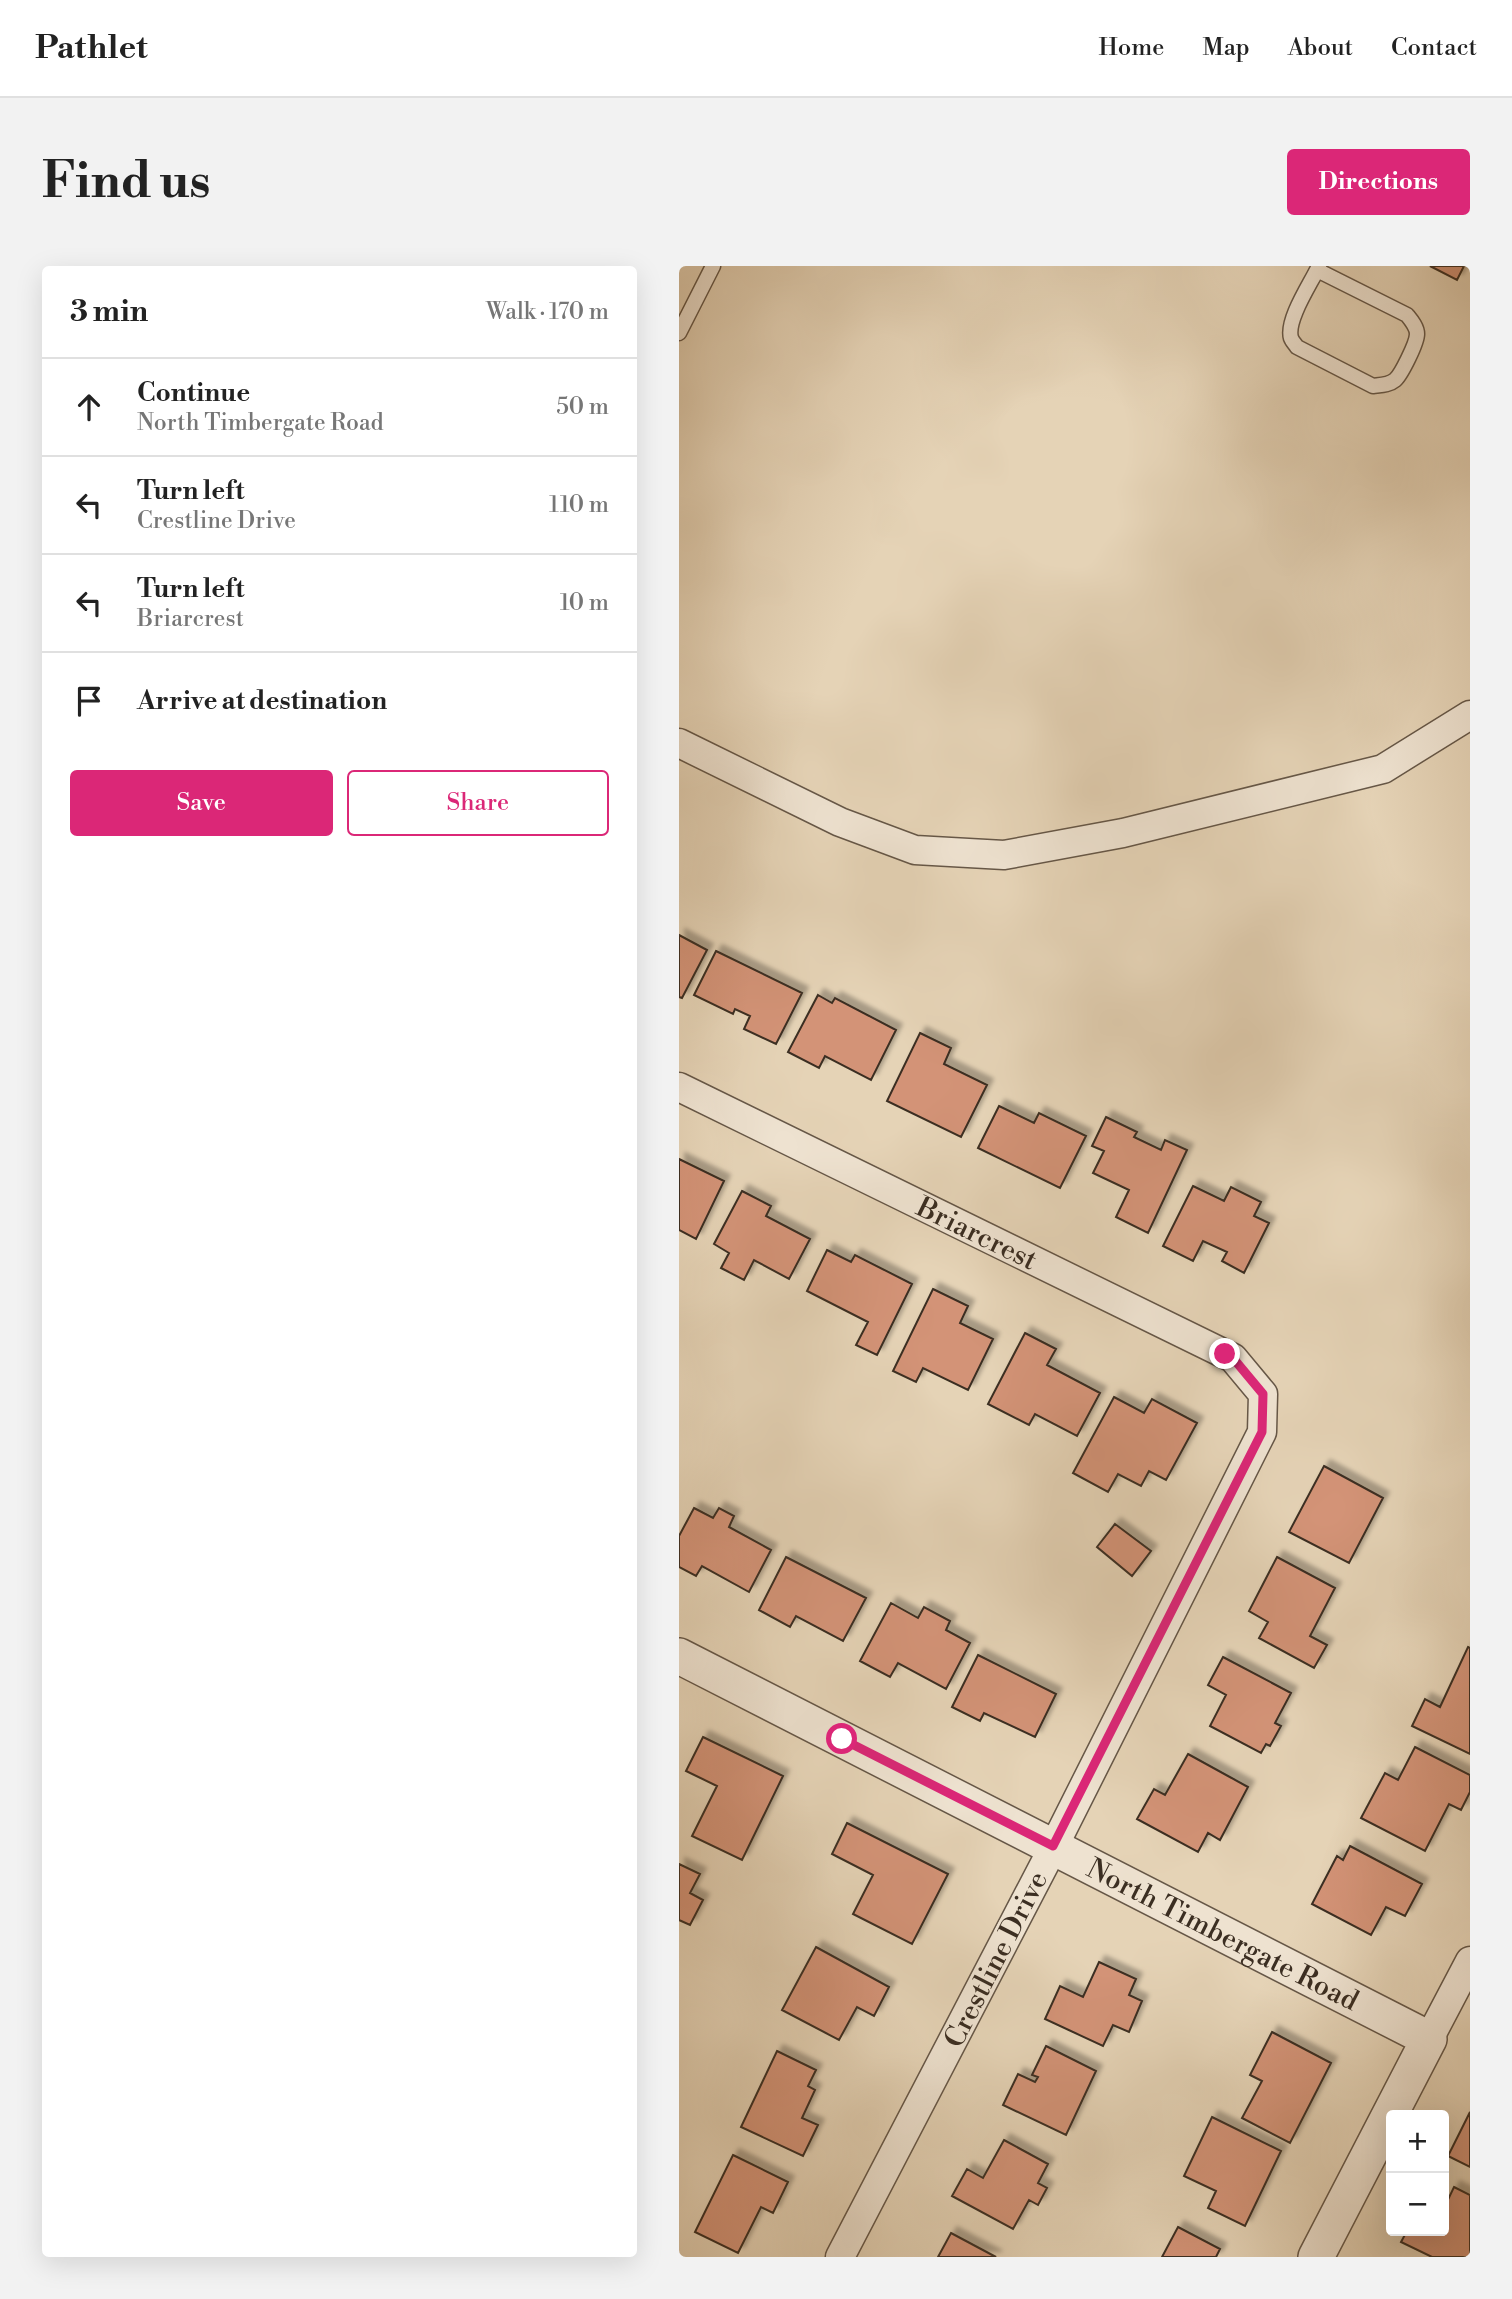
<!DOCTYPE html>
<html lang="en">
<head>
<meta charset="utf-8">
<style>
  :root { --surface:#fff; --page:#f2f2f2; --text:#222; --muted:#767676; --line:#e0e0e0; --accent:#db2777 }
  body { margin:0; font-family:"Libre Bodoni",serif; background:var(--page); color:var(--text) }
  .controls { position:absolute; right:21px; bottom:21px; display:grid; overflow:hidden; border-radius:7px; box-shadow:0 7px 28px #0002 }
  .controls button { width:63px; height:63px; display:grid; place-items:center; padding:0; border:0; border-bottom:2px solid var(--line); background:var(--surface); color:var(--text); font:35px sans-serif }
  .stop { position:absolute; width:21px; height:21px; margin:-16px; border:5px solid #db2777; border-radius:50%; background:#fff }
  .stop.end { background:#db2777; border-color:#fff; box-shadow:0 2px 7px #0008 }
  .list { margin:0; padding:0; list-style:none }
  h2 { display:flex; justify-content:space-between; align-items:center; height:91px; margin:0; padding:0 28px; font-size:30px }
  h2 small { font-size:23px; font-weight:400; color:var(--muted) }
  .list li { display:grid; grid-template-columns:46px 1fr auto; gap:21px; align-items:center; box-sizing:border-box; height:98px; padding:0 28px; border-top:2px solid var(--line) }
  .list b { display:block; font-size:26px; white-space:nowrap }
  .list p { margin:0; font-size:23px; white-space:nowrap; color:var(--muted) }
  .list em { font-size:23px; font-style:normal; color:var(--muted) }
  .actions { display:flex; gap:14px; padding:21px 28px }
  .actions a { flex:1; padding:16px 0; border:2px solid var(--accent); border-radius:7px; text-align:center; font-size:24px; color:var(--accent) }
  .actions .main { background:var(--accent); color:#fff }
  .icon { flex:none; width:38px; height:38px; fill:none; stroke:currentColor; stroke-width:2; stroke-linecap:round; stroke-linejoin:round }
  .map { position:relative; flex:none; width:791px; height:1991px; overflow:hidden; border-radius:7px }
  header { display:flex; align-items:center; gap:42px; box-sizing:border-box; height:98px; padding:0 35px; background:var(--surface); border-bottom:2px solid var(--line) }
  header strong { font-size:33px }
  nav { display:flex; gap:38px; margin-inline-start:auto; font-size:24px }
  .intro { display:flex; align-items:center; justify-content:space-between; box-sizing:border-box; height:168px; padding:0 42px }
  h1 { margin:0; font-size:49px }
  .button { padding:18px 32px; border-radius:7px; background:var(--accent); color:#fff; font-size:24px; font-weight:700 }
  main { display:flex; gap:42px; padding:0 42px }
  aside { flex:1; background:var(--surface); border-radius:7px; box-shadow:0 7px 28px #0002 }
  .map>svg:first-child { display:block }
</style>
</head>
<body>
<header>
<strong>Pathlet</strong>
<nav><a>Home</a><a>Map</a><a>About</a><a>Contact</a></nav>
</header>
<div class="intro"><h1>Find us</h1><a class="button">Directions</a></div>
<main>
<aside>
<h2>3 min<small>Walk · 170 m</small></h2>
<ul class="list">
<li><svg class="icon" aria-label="ahead" viewBox="0 0 24 24"><path d="M12 20V5M6 11l6-6 6 6"/></svg><div><b>Continue</b><p>North Timbergate Road</p></div><em>50 m</em></li>
<li><svg class="icon" aria-label="left" viewBox="0 0 24 24"><path d="M17 20v-9H6M10 6l-5 5 5 5"/></svg><div><b>Turn left</b><p>Crestline Drive</p></div><em>110 m</em></li>
<li><svg class="icon" aria-label="left" viewBox="0 0 24 24"><path d="M17 20v-9H6M10 6l-5 5 5 5"/></svg><div><b>Turn left</b><p>Briarcrest</p></div><em>10 m</em></li>
<li><svg class="icon" aria-label="arrive" viewBox="0 0 24 24"><path d="M6 21V4h12l-3 4 3 4H6"/></svg><div><b>Arrive at destination</b></div></li>
</ul>
<div class="actions"><a class="main">Save</a><a>Share</a></div>
</aside>
<div class="map">
<svg width="791" height="1991" viewBox="0 0 791 1991">
  <defs>
    <filter id="shadow"><feDropShadow dx="6" dy="-6" stdDeviation="2" flood-color="#0004"/></filter>
  </defs>
  <rect width="100%" height="100%" fill="#e5d3b6"/>
  <filter id="stains"><feTurbulence type="fractalNoise" baseFrequency=".00286" numOctaves="4"/><feColorMatrix values="0 0 0 0 .2 0 0 0 0 .09 0 0 0 0 .02 0 0 0 .5 -.17"/></filter>
  <radialGradient id="worn" r=".72"><stop offset=".6" stop-color="#630" stop-opacity="0"/><stop offset="1" stop-color="#630" stop-opacity=".3"/></radialGradient>
  <path fill="#d39377" stroke="#3b2e22" stroke-width="2" filter="url(#shadow)" d="M 751,0 L 785,0 L 778,14 Z
    M 0,669 L 28,684 L 3,732 L 0,731 Z
    M 37,685 L 123,727 L 97,778 L 65,763 L 71,750 L 56,743 L 54,748 L 15,729 Z
    M 139,729 L 153,737 L 156,732 L 217,764 L 192,814 L 146,790 L 140,802 L 109,786 Z
    M 241,767 L 272,782 L 265,798 L 308,819 L 282,871 L 208,835 Z
    M 320,840 L 355,857 L 360,847 L 407,870 L 381,922 L 299,882 Z
    M 427,851 L 458,866 L 455,871 L 482,884 L 486,874 L 508,884 L 469,967 L 437,951 L 450,924 L 414,907 L 425,885 L 413,880 Z
    M 0,893 L 45,915 L 17,973 L 0,964 Z
    M 514,920 L 545,935 L 552,921 L 582,936 L 575,950 L 590,957 L 565,1007 L 543,995 L 548,986 L 524,975 L 514,995 L 484,980 Z
    M 63,925 L 92,940 L 87,950 L 131,973 L 110,1013 L 75,994 L 65,1014 L 42,1002 L 50,987 L 35,978 Z
    M 148,984 L 172,996 L 176,989 L 233,1018 L 198,1089 L 177,1079 L 189,1056 L 128,1025 Z
    M 254,1023 L 289,1040 L 281,1057 L 314,1073 L 289,1124 L 244,1102 L 237,1116 L 214,1105 Z
    M 346,1067 L 377,1083 L 368,1099 L 421,1127 L 398,1170 L 356,1148 L 350,1159 L 309,1138 Z
    M 435,1131 L 465,1147 L 473,1133 L 518,1157 L 487,1214 L 470,1205 L 462,1220 L 439,1208 L 429,1226 L 394,1207 Z
    M 645,1200 L 704,1232 L 670,1297 L 610,1266 Z
    M 15,1242 L 34,1252 L 40,1242 L 55,1250 L 50,1261 L 92,1284 L 70,1326 L 23,1300 L 17,1310 L 0,1301 L 0,1270 Z
    M 436,1258 L 472,1285 L 453,1310 L 418,1281 Z
    M 107,1291 L 187,1332 L 164,1375 L 117,1350 L 111,1361 L 80,1344 Z
    M 598,1291 L 656,1322 L 631,1370 L 648,1379 L 635,1402 L 580,1372 L 589,1356 L 570,1345 Z
    M 212,1337 L 239,1352 L 245,1341 L 271,1355 L 267,1364 L 291,1377 L 267,1423 L 219,1397 L 211,1411 L 181,1395 Z
    M 789,1381 L 791,1382 L 791,1488 L 733,1460 L 746,1433 L 761,1441 Z
    M 299,1389 L 377,1428 L 356,1471 L 305,1447 L 301,1455 L 273,1441 Z
    M 544,1391 L 612,1427 L 596,1457 L 602,1460 L 591,1480 L 587,1478 L 582,1487 L 531,1460 L 547,1429 L 529,1419 Z
    M 24,1471 L 104,1510 L 63,1594 L 13,1570 L 38,1520 L 7,1505 Z
    M 736,1481 L 791,1509 L 791,1526 L 782,1544 L 770,1538 L 746,1585 L 682,1552 L 706,1507 L 719,1514 Z
    M 509,1488 L 569,1521 L 541,1574 L 529,1567 L 519,1586 L 458,1553 L 475,1523 L 486,1529 Z
    M 168,1557 L 269,1608 L 233,1678 L 174,1648 L 194,1609 L 153,1588 Z
    M 671,1580 L 743,1618 L 726,1650 L 707,1641 L 692,1669 L 633,1638 L 658,1590 L 664,1594 Z
    M 0,1598 L 21,1608 L 11,1627 L 24,1634 L 11,1659 L 0,1654 Z
    M 137,1681 L 210,1721 L 195,1750 L 178,1741 L 160,1774 L 103,1744 Z
    M 420,1696 L 457,1713 L 450,1729 L 463,1735 L 450,1766 L 434,1759 L 424,1780 L 366,1753 L 381,1720 L 404,1731 Z
    M 593,1766 L 652,1797 L 611,1877 L 563,1852 L 583,1815 L 571,1809 Z
    M 367,1780 L 417,1805 L 387,1869 L 324,1839 L 339,1808 L 356,1816 L 359,1811 L 353,1809 Z
    M 98,1785 L 137,1804 L 129,1820 L 136,1824 L 123,1852 L 139,1859 L 124,1890 L 62,1861 Z
    M 791,1846 L 791,1901 L 769,1890 Z
    M 533,1851 L 602,1885 L 566,1960 L 529,1942 L 537,1925 L 505,1910 Z
    M 325,1874 L 369,1898 L 359,1917 L 368,1922 L 359,1939 L 350,1934 L 334,1963 L 273,1930 L 288,1903 L 304,1912 Z
    M 54,1889 L 109,1916 L 94,1947 L 82,1941 L 59,1987 L 16,1966 Z
    M 775,1921 L 791,1929 L 791,1991 L 753,1991 L 722,1976 L 728,1965 L 765,1965 L 765,1942 Z
    M 499,1961 L 541,1983 L 537,1991 L 483,1991 Z
    M 272,1967 L 317,1991 L 259,1991 Z"/>
  <g fill="none" stroke-linecap="round" stroke-linejoin="round">
    <g stroke="#665747" stroke-width="17">
      <path id="service" d="M 638,4 L 728,49 C 732,54 738,61 738,68 C 738,77 722,109 716,114 C 710,119 702,119 694,120 L 618,81 C 616,78 613,75 612,72 C 607,55 630,20 638,4 L 640,0
        M 0,67 L 34,0"/>
    </g>
    <g stroke="#665747" stroke-width="31">
      <g id="minor">
        <path d="M 0,477 L 161,556 L 236,584 L 325,589 L 444,567 L 704,503 L 791,449"/>
        <path id="s1" d="M 0,821 L 554,1092 L 584,1128 L 583,1166 L 375,1580 L 161,1991"/>
        <path d="M 750,1773 L 791,1695"/>
      </g>
    </g>
    <g stroke="#665747" stroke-width="38">
      <g id="tertiary">
        <path id="s2" d="M 0,1390 L 750,1773 L 637,1991"/>
      </g>
    </g>
    <use href="#service" stroke="#eee2d0" stroke-width="14"/>
    <use href="#minor" stroke="#eee2d0" stroke-width="28"/>
    <use href="#tertiary" stroke="#eee2d0" stroke-width="35"/>
  </g>
  <g fill="none" stroke-linecap="round" stroke-linejoin="round">
    <path stroke="#db2777" stroke-width="9" d="M 163,1473 L 374,1580 L 583,1166 L 584,1128 L 554,1092 L 546,1088"/>
  </g>
  <g text-anchor="middle" stroke-width="5" stroke-linejoin="round" paint-order="stroke">
    <g font-size="28" fill="#3b2e22" stroke="#eee2d0">
      <text dy="10" stroke="none"><textPath href="#s1" startOffset="332">Briarcrest</textPath></text>
      <text dy="10" stroke="none"><textPath href="#s2" startOffset="611">North Timbergate Road</textPath></text>
      <text transform="translate(316 1693) rotate(-63)" y="10">Crestline Drive</text>
    </g>
  </g>
  <rect width="100%" height="100%" filter="url(#stains)"/>
  <rect width="100%" height="100%" fill="url(#worn)"/>
</svg>
<div class="controls">
<button>+</button>
<button>−</button>
</div>
<div class="stop" style="left:163px;top:1473px"></div>
<div class="stop end" style="left:546px;top:1088px"></div>
</div>
</main>
</body>
</html>
